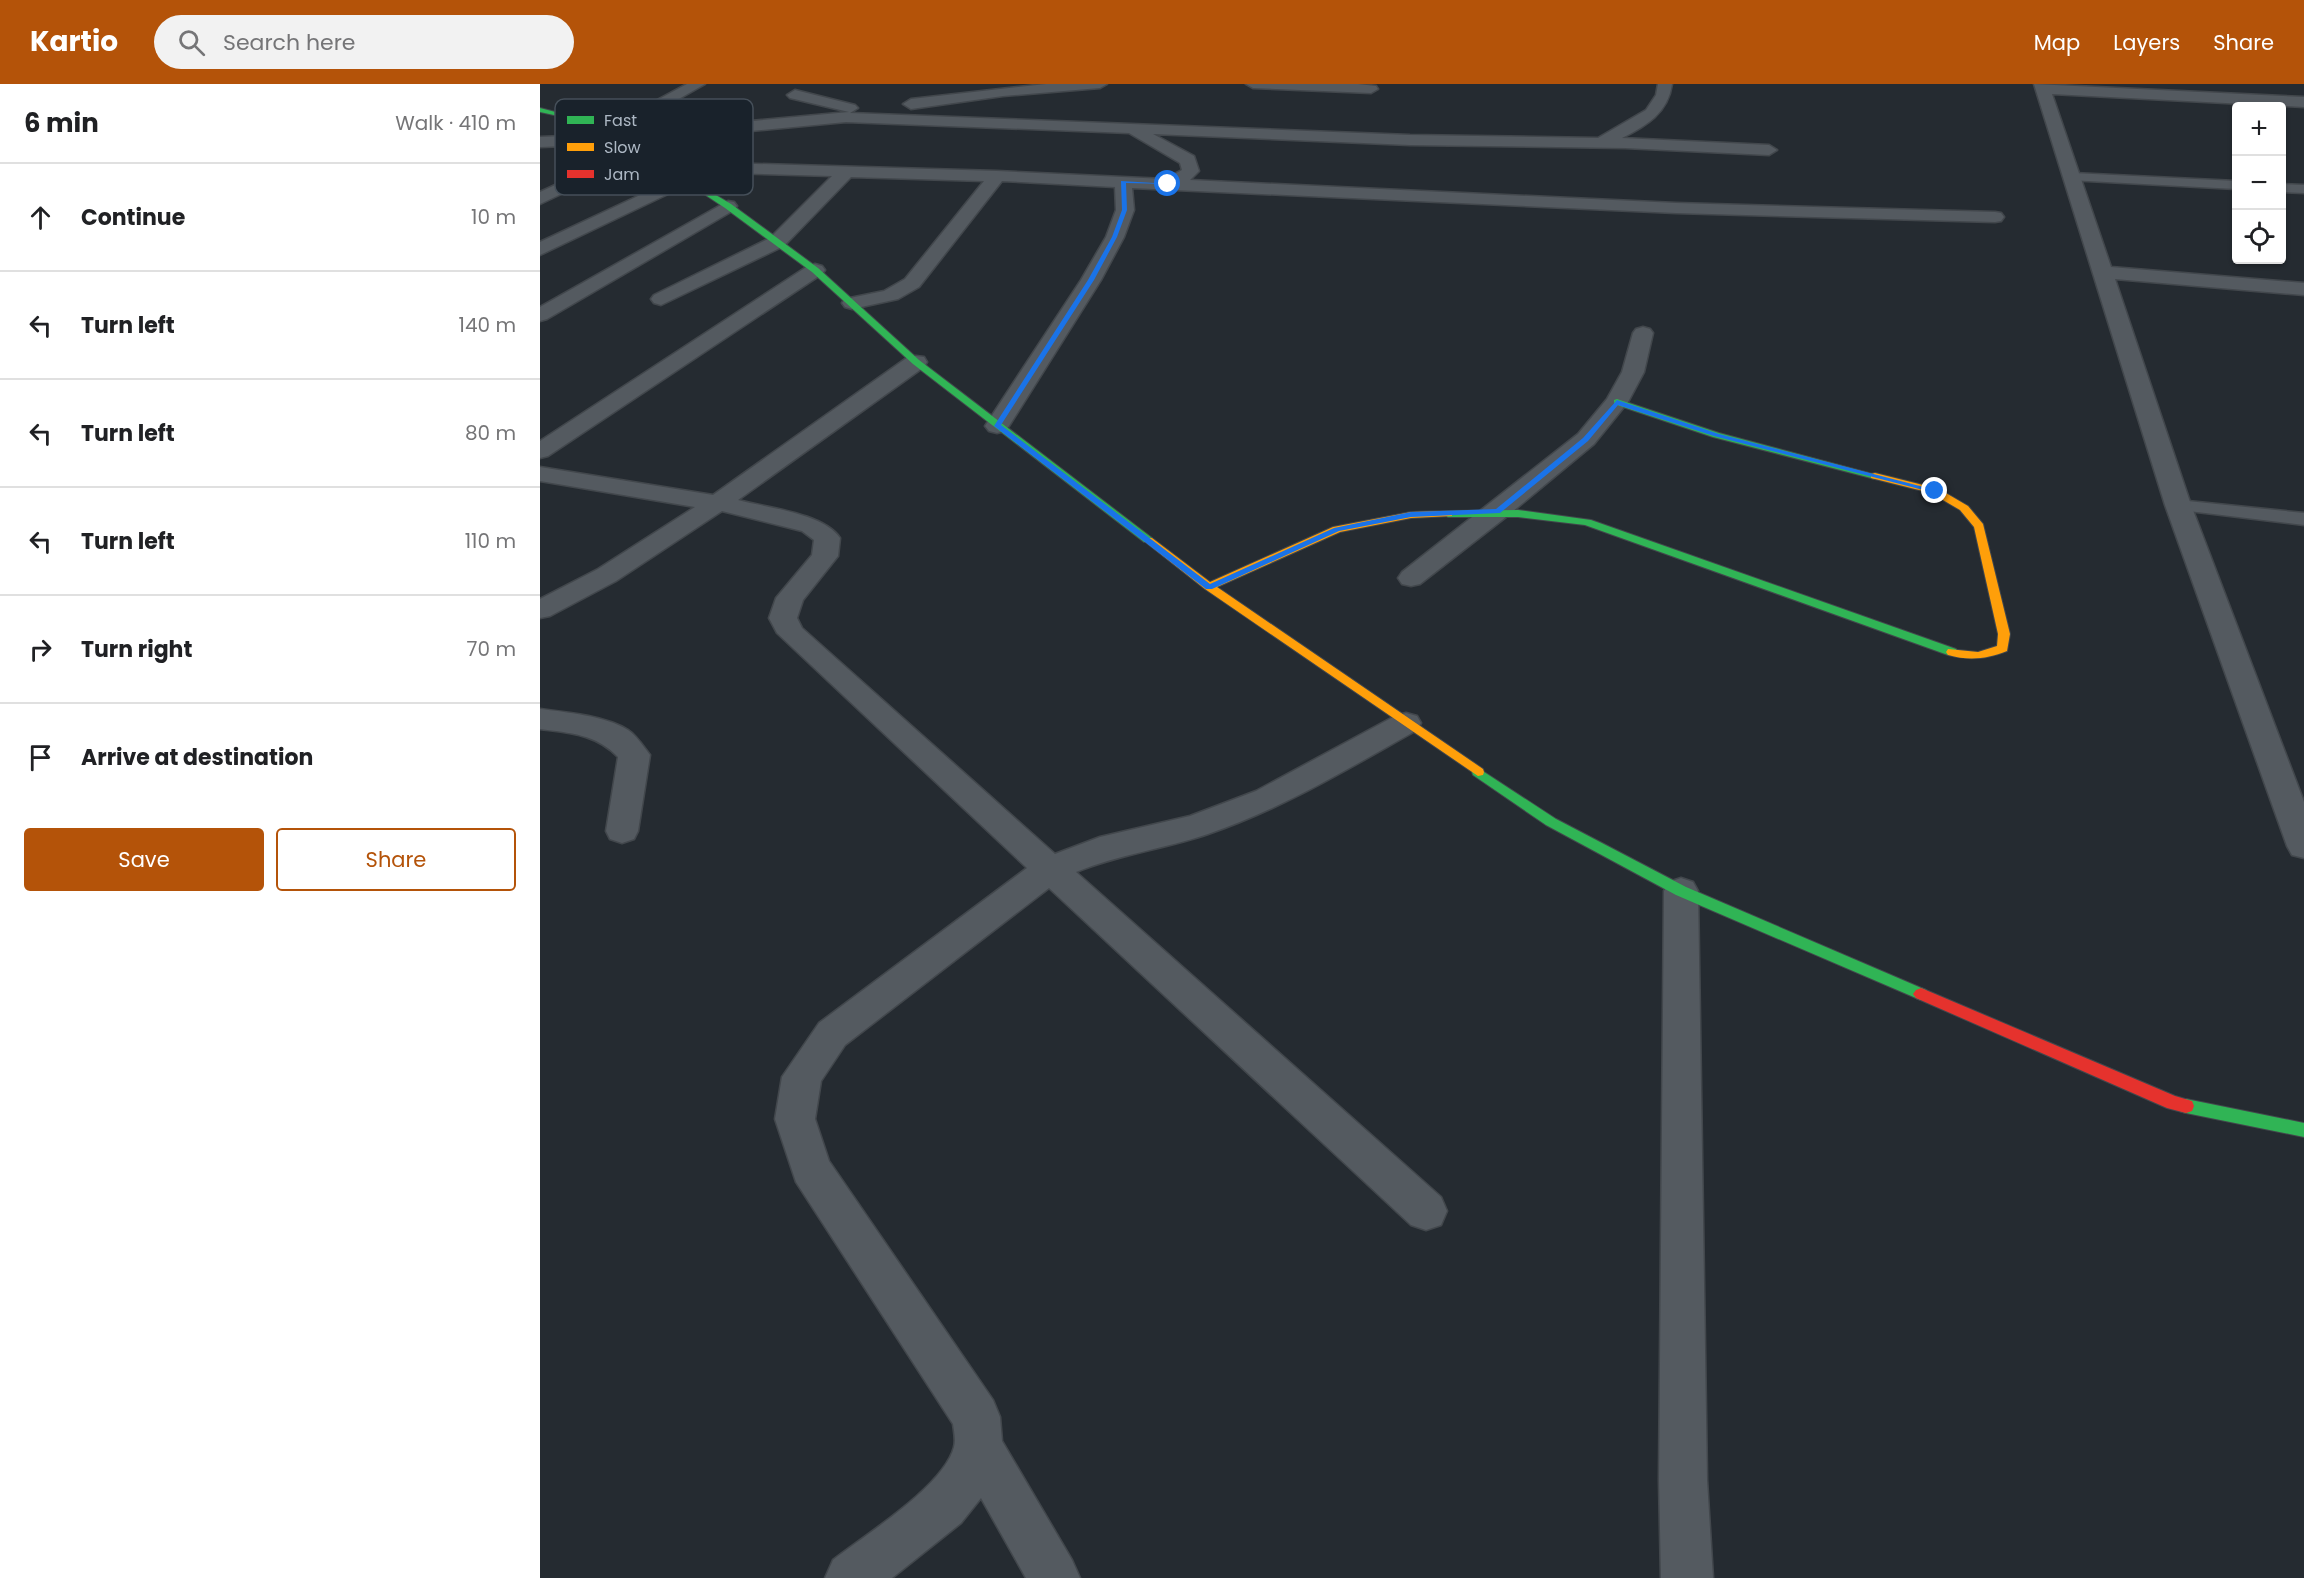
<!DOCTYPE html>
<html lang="en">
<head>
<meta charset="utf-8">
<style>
  :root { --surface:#fff; --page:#f2f2f2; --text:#202124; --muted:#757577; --line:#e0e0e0; --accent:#b45309 }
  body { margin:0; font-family:Poppins,sans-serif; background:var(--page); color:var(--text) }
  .controls { position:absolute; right:18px; top:18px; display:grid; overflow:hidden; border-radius:6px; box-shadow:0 2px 4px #0004 }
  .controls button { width:54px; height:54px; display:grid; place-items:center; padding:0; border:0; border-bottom:2px solid var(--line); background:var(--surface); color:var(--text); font:30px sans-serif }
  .stop { position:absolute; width:18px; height:18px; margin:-14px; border:4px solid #1a73e8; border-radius:50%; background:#fff }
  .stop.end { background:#1a73e8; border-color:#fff; box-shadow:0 2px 6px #0008 }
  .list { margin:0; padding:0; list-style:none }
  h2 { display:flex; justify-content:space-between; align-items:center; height:78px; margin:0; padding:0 24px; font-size:26px }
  h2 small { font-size:20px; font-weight:400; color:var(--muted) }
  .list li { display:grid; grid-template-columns:39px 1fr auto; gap:18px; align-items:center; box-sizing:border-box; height:108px; padding:0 24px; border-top:2px solid var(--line) }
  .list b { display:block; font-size:22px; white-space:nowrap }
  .list em { font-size:20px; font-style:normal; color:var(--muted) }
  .actions { display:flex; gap:12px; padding:18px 24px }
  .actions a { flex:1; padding:14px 0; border:2px solid var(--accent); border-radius:6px; text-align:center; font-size:21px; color:var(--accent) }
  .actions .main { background:var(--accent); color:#fff }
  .icon { flex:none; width:33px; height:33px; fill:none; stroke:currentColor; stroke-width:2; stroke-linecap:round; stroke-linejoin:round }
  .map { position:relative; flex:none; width:1764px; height:1494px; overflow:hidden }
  header { display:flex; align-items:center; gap:36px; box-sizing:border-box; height:84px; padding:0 30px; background:var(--accent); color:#fff }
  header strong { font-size:28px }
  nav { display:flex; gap:33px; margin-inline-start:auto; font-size:21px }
  .search { width:420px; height:54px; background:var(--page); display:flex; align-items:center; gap:15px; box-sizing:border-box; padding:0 21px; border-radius:33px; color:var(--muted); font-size:22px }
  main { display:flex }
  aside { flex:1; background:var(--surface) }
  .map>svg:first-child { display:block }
</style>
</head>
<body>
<header>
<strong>Kartio</strong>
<div class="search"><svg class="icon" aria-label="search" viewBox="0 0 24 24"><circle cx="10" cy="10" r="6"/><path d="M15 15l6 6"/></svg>Search here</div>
<nav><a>Map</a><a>Layers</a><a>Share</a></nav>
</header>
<main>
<aside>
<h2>6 min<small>Walk · 410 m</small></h2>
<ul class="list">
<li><svg class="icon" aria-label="ahead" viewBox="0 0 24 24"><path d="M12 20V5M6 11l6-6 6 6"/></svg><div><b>Continue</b></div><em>10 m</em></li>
<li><svg class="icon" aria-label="left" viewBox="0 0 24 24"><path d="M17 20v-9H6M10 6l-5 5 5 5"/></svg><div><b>Turn left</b></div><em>140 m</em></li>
<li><svg class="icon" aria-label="left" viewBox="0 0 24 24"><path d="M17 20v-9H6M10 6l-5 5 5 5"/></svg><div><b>Turn left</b></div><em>80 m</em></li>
<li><svg class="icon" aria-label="left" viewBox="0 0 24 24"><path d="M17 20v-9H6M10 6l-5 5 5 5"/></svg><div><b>Turn left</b></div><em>110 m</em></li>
<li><svg class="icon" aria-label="right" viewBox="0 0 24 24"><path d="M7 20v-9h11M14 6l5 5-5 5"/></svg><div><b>Turn right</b></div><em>70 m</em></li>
<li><svg class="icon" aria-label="arrive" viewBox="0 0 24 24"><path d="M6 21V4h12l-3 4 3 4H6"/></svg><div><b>Arrive at destination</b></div></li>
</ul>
<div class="actions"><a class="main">Save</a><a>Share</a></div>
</aside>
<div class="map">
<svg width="1764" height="1494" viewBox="0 0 1764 1494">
  <rect width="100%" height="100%" fill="#252b31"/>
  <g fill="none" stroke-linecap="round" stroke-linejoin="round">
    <g stroke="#42474c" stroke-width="3">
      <path id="lane" d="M 1533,89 L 1696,97 L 1696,105 L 1529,96 L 1527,93 Z
        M 1742,100 L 1764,101 L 1764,109 L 1742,108 Z
        M 1638,416 L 1764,429 L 1764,441 L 1632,425 L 1629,421 L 1632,417 Z"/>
    </g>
    <g stroke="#42474c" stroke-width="3">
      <path id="street" d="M 147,0 L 165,0 L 93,41 L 158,42 L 309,28 L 250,14 L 247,11 L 255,6 L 315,21 L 318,24 L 310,29 L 870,51 L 1058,54 L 1106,26 L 1116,11 L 1118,0 L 1132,0 C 1128,29 1106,42 1082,54 L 1229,61 L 1237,66 L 1229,71 L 1085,64 L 870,61 L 613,50 L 654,72 L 659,87 L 650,96 L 1136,119 L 1455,128 L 1461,129 L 1464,133 L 1461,137 L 1455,138 L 1136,129 L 592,104 L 594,126 L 584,153 L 561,196 L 469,342 L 465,347 L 457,349 L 449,347 L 445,342 L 541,196 L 566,153 L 576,126 L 575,103 L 462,97 L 379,203 L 358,215 L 312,225 L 305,223 L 302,219 L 305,215 L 344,207 L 365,195 L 444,97 L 311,93 L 244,162 L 121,221 L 114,219 L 111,215 L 114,211 L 230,154 L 292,92 L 117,87 L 109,82 L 117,77 L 457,87 L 625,95 L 642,86 L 640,79 L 589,49 L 306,38 L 158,52 L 75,51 L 67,46 L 69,42 Z
        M 506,0 L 567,0 L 560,4 L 463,12 L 371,25 L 363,20 L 371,15 Z
        M 706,0 L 818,0 L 836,2 L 838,5 L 831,9 L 713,4 Z
        M 1494,0 L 1764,13 L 1764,23 L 1512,10 L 1571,183 L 1764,199 L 1764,211 L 1575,195 L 1651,421 L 1764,718 L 1764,774 L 1752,771 L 1747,762 L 1625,421 Z
        M 55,40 L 61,42 L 63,45 L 61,48 L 26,62 L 0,63 L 0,53 L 24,52 Z
        M 93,65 L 99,67 L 101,70 L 99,73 L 0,120 L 0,108 Z
        M 145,90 L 151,91 L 154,95 L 151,99 L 0,171 L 0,158 Z
        M 188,117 L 194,118 L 197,122 L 194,126 L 7,235 L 0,237 L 0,223 Z
        M 275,180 L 282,182 L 285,186 L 282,190 L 8,372 L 0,374 L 0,357 L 268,182 Z
        M 1103,243 L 1110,245 L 1113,249 L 1104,288 L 1088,318 L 1054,360 L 966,433 L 880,500 L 871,502 L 862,500 L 858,494 L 862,488 L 1038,350 L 1067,315 L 1082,288 L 1093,249 L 1096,245 Z
        M 376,272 L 384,273 L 387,278 L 384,283 L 198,416 C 227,424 283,429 300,454 L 298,472 L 263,516 L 257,534 L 262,544 L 515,770 L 560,753 L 650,732 L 716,707 L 855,632 L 866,629 L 877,632 L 881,639 L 877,646 C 809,684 742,725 668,750 C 624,765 580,770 536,788 L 901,1113 L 907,1127 L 901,1141 L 886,1146 L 871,1141 L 509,804 L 305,961 L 281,997 L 275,1035 L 289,1077 L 453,1316 L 460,1333 L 462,1357 L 532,1476 L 540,1494 L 486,1494 L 441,1414 L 421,1439 L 352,1494 L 285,1494 L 293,1476 C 325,1451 404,1402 414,1363 C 416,1356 414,1347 413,1340 L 256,1098 L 235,1035 L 242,993 L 279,939 L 487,784 L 237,549 L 229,534 L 236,514 L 272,471 L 274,456 L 262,447 L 182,427 L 76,497 L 10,532 L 0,534 L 0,515 L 58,485 L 155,423 L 0,397 L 0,383 L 173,411 L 368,273 Z
        M 0,625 C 25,628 66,632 88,646 C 96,651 104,663 110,671 L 98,747 L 94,755 L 82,759 L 70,755 L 66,747 L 78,673 C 56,650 30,649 0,645 Z
        M 1141,794 L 1153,798 L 1158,807 L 1167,1396 L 1173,1494 L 1121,1494 L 1119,1396 L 1124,807 L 1129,798 Z"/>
    </g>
    <g stroke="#42474c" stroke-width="2">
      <path id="fast" d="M 0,24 L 27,31 L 57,44 L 95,69 L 147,94 L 191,120 L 278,184 L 379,276 L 612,454 L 612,458 L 604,458 L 373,280 L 272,188 L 185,124 L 143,96 L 91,71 L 53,46 L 23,33 L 0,28 Z
        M 1077,315 L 1179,349 L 1340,392 L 1335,395 L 1173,353 L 1074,320 L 1074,316 Z
        M 978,426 L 1051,436 L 1416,565 L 1418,568 L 1416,571 L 1408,571 L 1045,441 L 978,433 L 908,433 L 903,430 L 908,427 Z
        M 938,684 L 1016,735 L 1146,803 L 1386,906 L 1389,910 L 1386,914 L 1381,916 L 1376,914 L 1136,811 L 1006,741 L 933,691 L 932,688 L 933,685 Z
        M 1646,1015 L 1764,1039 L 1764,1053 L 1646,1029 L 1640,1027 L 1638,1022 L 1640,1017 Z"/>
    </g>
    <g stroke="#42474c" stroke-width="2">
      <path id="slow" d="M 1335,389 L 1399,405 L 1428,422 L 1443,440 L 1470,550 L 1467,567 C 1447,575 1429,577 1408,571 L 1406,568 L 1408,565 L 1438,568 L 1457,562 L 1458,550 L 1434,443 L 1420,426 L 1391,409 L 1331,394 L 1331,390 Z
        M 908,427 L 912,428 L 912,432 L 871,434 L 800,448 L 677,503 L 943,685 L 944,688 L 943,691 L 938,692 L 665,505 L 603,456 L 604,454 L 612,454 L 670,498 L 793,443 L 871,428 Z"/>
    </g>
    <g stroke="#42474c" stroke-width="2">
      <path id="jam" d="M 1381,904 L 1635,1012 L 1652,1017 L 1654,1022 L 1652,1027 L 1646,1029 L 1627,1024 L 1376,914 L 1373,910 L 1376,906 Z"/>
    </g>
    <use href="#lane" fill="#545a60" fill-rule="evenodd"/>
    <use href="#street" fill="#545a60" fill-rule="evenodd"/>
    <use href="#fast" fill="#30b455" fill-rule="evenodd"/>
    <use href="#slow" fill="#ff9f0a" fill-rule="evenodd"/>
    <use href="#jam" fill="#e5322d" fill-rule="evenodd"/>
  </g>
  <path fill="#1a73e8" d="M 581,97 L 631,100 L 586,99 L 587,126 L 577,153 L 554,196 L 461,341 L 670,500 L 794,444 L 871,428 L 956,425 L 1043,354 L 1077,316 L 1179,350 L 1399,407 L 1395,409 L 1174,352 L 1078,321 L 1048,357 L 960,429 L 871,433 L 799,447 L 672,505 L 666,505 L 454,342 L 548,196 L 572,153 L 582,126 Z"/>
  <rect x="15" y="15" width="198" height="96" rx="9" fill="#19222b" stroke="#454f59" stroke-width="1.5"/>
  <rect x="27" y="32" width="27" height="8" fill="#30b455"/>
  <rect x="27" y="59" width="27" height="8" fill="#ff9f0a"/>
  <rect x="27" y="86" width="27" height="8" fill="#e5322d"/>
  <g font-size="16" fill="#adb8c4">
    <text x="64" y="42">Fast</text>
    <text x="64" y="69">Slow</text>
    <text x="64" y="96">Jam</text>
  </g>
</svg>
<div class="controls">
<button>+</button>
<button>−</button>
<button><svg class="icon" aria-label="locate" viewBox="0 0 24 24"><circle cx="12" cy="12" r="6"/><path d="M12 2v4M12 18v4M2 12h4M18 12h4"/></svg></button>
</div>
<div class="stop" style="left:628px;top:100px"></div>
<div class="stop end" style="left:1395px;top:407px"></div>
</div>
</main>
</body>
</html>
